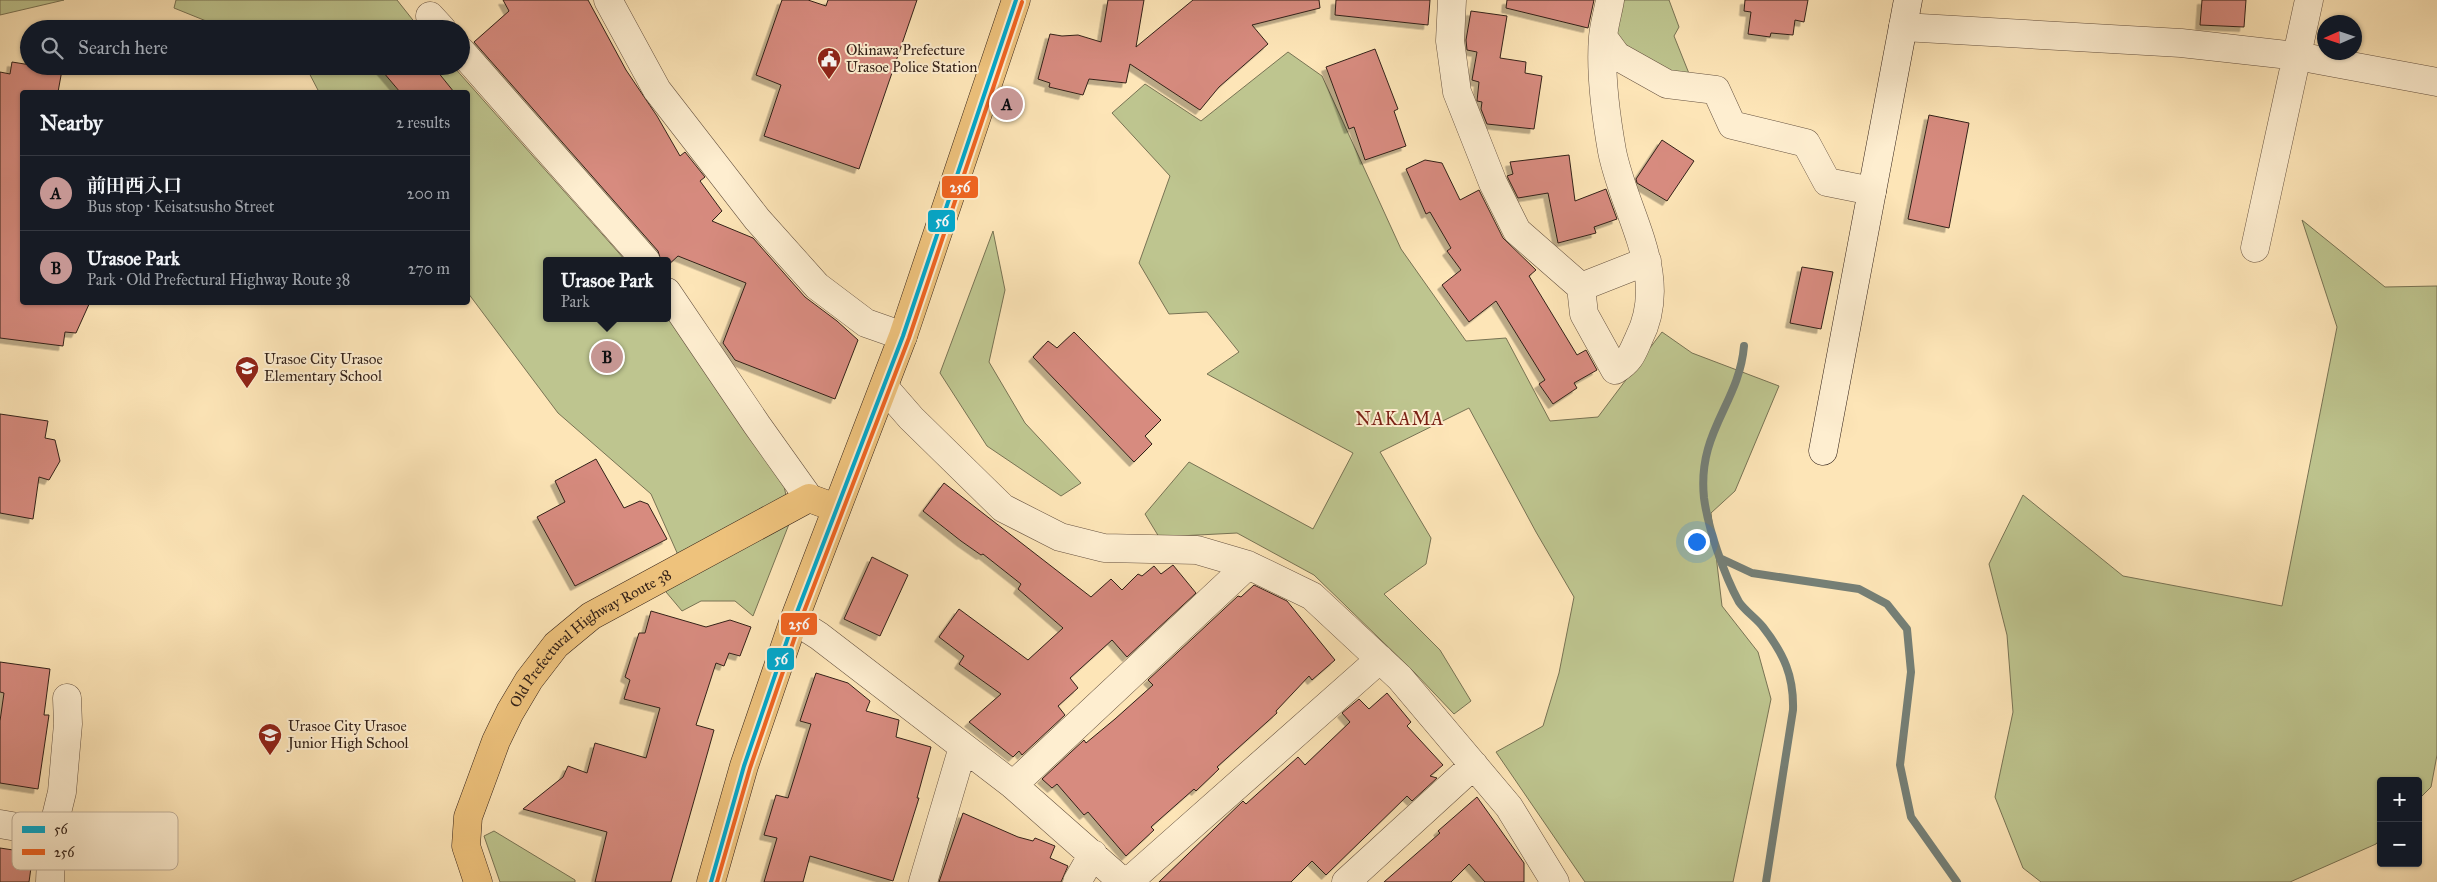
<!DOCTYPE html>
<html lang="en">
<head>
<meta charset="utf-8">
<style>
  :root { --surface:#171b24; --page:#242831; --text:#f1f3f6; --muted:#9ea1a6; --line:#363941; --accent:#c59692 }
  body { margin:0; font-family:"IM FELL Great Primer","Noto Serif JP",serif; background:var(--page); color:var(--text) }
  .controls { position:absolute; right:15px; bottom:15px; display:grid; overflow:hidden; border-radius:5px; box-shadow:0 1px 4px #0004 }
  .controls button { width:45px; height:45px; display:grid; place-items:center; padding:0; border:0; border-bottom:1px solid var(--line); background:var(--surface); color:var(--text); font:25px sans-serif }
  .compass { position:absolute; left:2317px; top:15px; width:45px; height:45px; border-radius:50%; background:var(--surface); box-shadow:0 1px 4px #0004; rotate:267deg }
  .you { position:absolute; left:1696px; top:541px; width:18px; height:18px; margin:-12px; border:4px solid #fff; border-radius:50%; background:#1a73e8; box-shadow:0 0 0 8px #1a73e833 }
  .badge { display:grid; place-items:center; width:32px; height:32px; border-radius:50%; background:var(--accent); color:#111; font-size:16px; font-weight:700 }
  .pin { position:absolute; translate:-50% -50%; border:2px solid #fff; box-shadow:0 1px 5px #0006 }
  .popup { position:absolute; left:543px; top:257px; width:128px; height:65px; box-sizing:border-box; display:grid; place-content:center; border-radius:5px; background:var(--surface); filter:drop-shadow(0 1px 4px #0005); font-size:16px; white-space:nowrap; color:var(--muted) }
  .popup b { font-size:19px; color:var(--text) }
  .popup::after { content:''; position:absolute; left:50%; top:100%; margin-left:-10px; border:10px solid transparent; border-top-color:var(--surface) }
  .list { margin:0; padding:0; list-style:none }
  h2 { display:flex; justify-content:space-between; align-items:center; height:65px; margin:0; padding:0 20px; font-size:21px }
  h2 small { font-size:16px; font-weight:400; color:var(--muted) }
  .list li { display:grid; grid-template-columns:32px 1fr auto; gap:15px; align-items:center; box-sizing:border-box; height:75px; padding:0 20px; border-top:1px solid var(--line) }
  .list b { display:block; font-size:19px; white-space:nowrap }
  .list p { margin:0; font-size:16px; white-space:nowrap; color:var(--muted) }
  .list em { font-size:16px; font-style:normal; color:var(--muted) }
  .icon { flex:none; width:28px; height:28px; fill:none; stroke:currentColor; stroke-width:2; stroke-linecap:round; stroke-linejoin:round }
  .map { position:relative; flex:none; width:2437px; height:882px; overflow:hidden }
  .search { position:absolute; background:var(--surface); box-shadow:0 1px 4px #0004; left:20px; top:20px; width:450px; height:55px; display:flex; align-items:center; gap:12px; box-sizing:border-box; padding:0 18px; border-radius:28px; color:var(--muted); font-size:19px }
  .panel { position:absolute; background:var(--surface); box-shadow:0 1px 4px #0004; left:20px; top:90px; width:450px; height:215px; border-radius:5px }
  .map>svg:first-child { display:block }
</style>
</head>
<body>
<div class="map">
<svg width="2437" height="882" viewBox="0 0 2437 882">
  <defs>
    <filter id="shadow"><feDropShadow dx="-4.5" dy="4.5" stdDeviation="0" flood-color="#0004"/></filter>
  </defs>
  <rect width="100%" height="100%" fill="#fde5b7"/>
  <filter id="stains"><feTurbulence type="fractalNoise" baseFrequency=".004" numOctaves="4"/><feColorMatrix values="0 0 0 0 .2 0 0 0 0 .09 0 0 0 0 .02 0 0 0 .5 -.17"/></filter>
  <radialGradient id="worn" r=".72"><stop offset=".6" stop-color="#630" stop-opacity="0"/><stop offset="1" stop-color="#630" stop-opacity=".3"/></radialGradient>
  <path fill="#bec58f" stroke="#787354" d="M 0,0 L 64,0 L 0,15 Z
    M 176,0 L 397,0 L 420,29 L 226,29 L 174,8 Z
    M 1619,0 L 1669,0 L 1679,27 L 1674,36 L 1690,76 L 1672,77 L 1619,40 L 1614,23 Z
    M 1288,52 L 1322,76 L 1401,249 L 1466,341 L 1506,338 L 1550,421 L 1598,417 L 1662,332 L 1692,353 L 1779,386 L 1735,491 L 1711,513 L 1722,606 L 1758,652 L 1771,699 L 1733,882 L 1585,882 L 1496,752 L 1543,726 L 1559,673 L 1574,597 L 1536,532 L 1469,408 L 1380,452 L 1431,538 L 1426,564 L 1384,594 L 1440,650 L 1471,701 L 1454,714 L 1414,672 L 1314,575 L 1237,533 L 1159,537 L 1145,514 L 1189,462 L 1313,529 L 1353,453 L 1207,374 L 1239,352 L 1207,312 L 1169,314 L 1139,263 L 1170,176 L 1112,113 L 1145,84 L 1201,121 Z
    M 303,66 L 453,66 L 626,261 L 547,261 L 547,318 L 667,318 L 667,311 L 784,486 L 791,519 L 753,616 L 735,601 L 701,601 L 682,611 L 661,586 L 686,573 L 651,494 L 558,413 L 468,293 L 468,92 L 319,92 L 307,69 Z
    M 2302,220 L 2385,287 L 2437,286 L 2437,755 L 2431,787 L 2418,800 L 2418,781 L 2381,781 L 2381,838 L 2376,844 L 2290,882 L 2041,882 L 2023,868 L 1995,797 L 2013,712 L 2007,635 L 1989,564 L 2023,495 L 2123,576 L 2282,606 L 2337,327 Z
    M 993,231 L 1005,290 L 989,362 L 1025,423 L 1081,483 L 1061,496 L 987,446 L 940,373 Z
    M 494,831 L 575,880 L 575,882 L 500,882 L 484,836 Z"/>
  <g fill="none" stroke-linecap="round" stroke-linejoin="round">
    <path stroke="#757f76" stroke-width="8" d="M 1744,346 C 1739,404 1697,431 1704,498 C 1708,528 1724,575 1739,602 C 1745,611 1756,618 1763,627 C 1784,654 1794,676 1793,710 L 1766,882
      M 1722,559 L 1752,573 L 1859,589 L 1887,604 L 1907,629 L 1911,672 L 1900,765 L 1911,817 L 1957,882"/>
  </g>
  <path fill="#d78b7f" stroke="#332118" filter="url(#shadow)" d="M 503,0 L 588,0 L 626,70 L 657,116 L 680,156 L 685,152 L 705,177 L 700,181 L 722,211 L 712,221 L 753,238 L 805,297 L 837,321 L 858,340 L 835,399 L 735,360 L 723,343 L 746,283 L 678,256 L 667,266 L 667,261 L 661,261 L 658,251 L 474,42 L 509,11 Z
    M 782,0 L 808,0 L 826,6 L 828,0 L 917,0 L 859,169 L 764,136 L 781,85 L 756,75 Z
    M 1108,0 L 1144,0 L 1136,47 L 1193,0 L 1319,0 L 1320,8 L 1252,25 L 1268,44 L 1219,87 L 1200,110 L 1130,64 L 1126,83 L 1089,79 L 1083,95 L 1049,87 L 1050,83 L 1038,79 L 1050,34 L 1062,36 L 1078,35 L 1101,42 Z
    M 1336,0 L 1430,0 L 1428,25 L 1335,15 Z
    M 1507,0 L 1594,0 L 1588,28 L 1506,8 Z
    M 1745,0 L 1808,0 L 1804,22 L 1795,20 L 1793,35 L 1771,33 L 1770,37 L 1748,34 L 1751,12 L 1744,11 Z
    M 2202,0 L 2246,0 L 2244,27 L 2200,25 Z
    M 1471,11 L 1507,16 L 1500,58 L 1526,62 L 1525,73 L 1542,76 L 1534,129 L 1487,124 L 1481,109 L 1482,102 L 1477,101 L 1479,82 L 1472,80 L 1477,52 L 1467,50 L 1466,40 Z
    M 1375,49 L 1398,109 L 1394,111 L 1406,146 L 1365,160 L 1354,127 L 1349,129 L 1326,67 Z
    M 12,62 L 62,70 L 58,92 L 22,92 L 22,302 L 90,302 L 76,333 L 65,332 L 63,346 L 0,338 L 0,72 L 10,74 Z
    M 378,66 L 433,66 L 454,92 L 400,92 Z
    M 1929,115 L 1969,123 L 1949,228 L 1908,219 Z
    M 1662,140 L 1694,161 L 1667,201 L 1637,183 L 1636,179 Z
    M 1569,155 L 1575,201 L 1606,189 L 1617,219 L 1594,227 L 1596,233 L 1558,243 L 1548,193 L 1518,198 L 1507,176 L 1513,174 L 1510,162 Z
    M 1425,160 L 1442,163 L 1460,200 L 1479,190 L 1503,238 L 1536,270 L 1529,276 L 1577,355 L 1586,350 L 1597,370 L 1574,383 L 1577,388 L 1553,404 L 1539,384 L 1545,380 L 1496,301 L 1469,322 L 1442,285 L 1461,270 L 1447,251 L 1451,248 L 1430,212 L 1426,214 L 1406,169 Z
    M 1802,267 L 1833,272 L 1821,329 L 1790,323 Z
    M 1074,332 L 1161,420 L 1145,436 L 1152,444 L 1134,462 L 1033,357 L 1048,341 L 1057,348 Z
    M 0,414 L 48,421 L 45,438 L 55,440 L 60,461 L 49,480 L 39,477 L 33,519 L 0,513 Z
    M 596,459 L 624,508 L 640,501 L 648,504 L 667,539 L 575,586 L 537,517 L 565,502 L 555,481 Z
    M 944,483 L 1091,597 L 1111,579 L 1122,590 L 1138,574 L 1142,576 L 1154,566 L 1161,574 L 1173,565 L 1196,593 L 1127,657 L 1112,640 L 1070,678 L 1078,688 L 1058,706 L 1065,715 L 1022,755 L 1019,751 L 1013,757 L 969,722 L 1001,694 L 959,664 L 964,656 L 939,637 L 959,609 L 1028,660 L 1063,628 L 1018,589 L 1021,584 L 983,554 L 981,555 L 961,541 L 923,511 Z
    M 872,557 L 908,575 L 880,636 L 844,619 Z
    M 1254,585 L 1287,601 L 1335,660 L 1312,680 L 1309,676 L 1276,711 L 1277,713 L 1217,767 L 1219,769 L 1196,791 L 1194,789 L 1151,827 L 1154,830 L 1126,856 L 1088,812 L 1084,815 L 1057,784 L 1052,788 L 1042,779 L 1084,740 L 1086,743 L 1115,719 L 1153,685 L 1148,680 L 1238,596 L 1241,597 Z
    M 651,611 L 706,627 L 730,620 L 751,627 L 740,656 L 729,653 L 724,666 L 716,663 L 696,725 L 714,730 L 671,882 L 595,882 L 607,832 L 523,809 L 563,777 L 568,766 L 587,773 L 595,743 L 646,758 L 660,708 L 624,699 L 630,680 L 625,677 L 639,633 L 645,633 Z
    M 0,662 L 50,669 L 44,715 L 49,715 L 38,789 L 0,783 L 0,721 L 4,693 L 0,692 Z
    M 816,673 L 848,683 L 870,701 L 866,711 L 899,720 L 896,737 L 931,747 L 917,798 L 919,798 L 893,881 L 810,856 L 803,882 L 764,882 L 777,838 L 764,835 L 776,795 L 788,798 L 811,724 L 800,721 Z
    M 1387,693 L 1411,722 L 1407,726 L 1443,765 L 1430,776 L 1437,778 L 1412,801 L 1407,796 L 1326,875 L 1312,861 L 1291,882 L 1159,882 L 1243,801 L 1246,804 L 1298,757 L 1305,765 L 1350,722 L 1342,713 L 1359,699 L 1369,709 Z
    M 1477,797 L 1524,863 L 1524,882 L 1485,882 L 1469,864 L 1451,882 L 1384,882 L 1440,833 L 1438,831 Z
    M 963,813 L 1018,837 L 1033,841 L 1035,838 L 1055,846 L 1050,858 L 1068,866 L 1061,882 L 939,882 Z
    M 0,848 L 33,853 L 29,882 L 0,882 Z"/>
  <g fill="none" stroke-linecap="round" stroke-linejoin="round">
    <g stroke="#665240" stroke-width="29">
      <path id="street" d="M 608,0 L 657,90 L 757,219 L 817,286 L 866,323 L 903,336
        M 1452,0 L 1450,41 L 1457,92 L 1493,183 L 1517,231 L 1581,287 L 1584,314 L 1615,370 C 1630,361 1632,354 1639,338 C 1671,275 1624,213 1612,151 C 1606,117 1600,72 1603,37 C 1604,25 1608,12 1610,0
        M 430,16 L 442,29
        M 1903,27 L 2181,43 L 2297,56 L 2437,82
        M 1603,37 L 1617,56 L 1667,84 L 1716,90 L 1732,125 L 1806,143 L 1827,182 L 1872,191
        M 461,51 L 646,261
        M 2255,248 L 2309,0
        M 1581,287 L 1647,261
        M 667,292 L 757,425 L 809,498
        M 884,387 L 911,418 L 1003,508 L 1060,537 L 1104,548 L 1197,550 L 1248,565 L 1312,596 L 1400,678 L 1509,807 L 1555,882
        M 794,620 L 819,636 L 1013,785 L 1123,882
        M 1013,785 L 1248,565
        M 0,824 L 52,833
        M 50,882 L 52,833 L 62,792 L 68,724 L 67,698
        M 923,882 L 963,747
        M 1077,882 L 1093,854
        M 1128,882 L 1380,659
        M 1346,882 L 1474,765"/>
    </g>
    <g stroke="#332118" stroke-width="29">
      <path id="secondary" d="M 1823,451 L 1908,0"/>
    </g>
    <g stroke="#332118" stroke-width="29">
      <g id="primary">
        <path id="s1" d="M 478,882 L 466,846 L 468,817 L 496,741 L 510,712 L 529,680 L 556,645 L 591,616 L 809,498 L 836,508"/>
        <path d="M 711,882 L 744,766 L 794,620 L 903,336 L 1016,0"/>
      </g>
    </g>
    <use href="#street" stroke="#feeed0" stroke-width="28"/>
    <use href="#secondary" stroke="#feeed0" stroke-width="28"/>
    <use href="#primary" stroke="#eec27c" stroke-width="28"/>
    <g stroke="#feeed0" stroke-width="8">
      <path id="bus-1" d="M 711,882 L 744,766 L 794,620 L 903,336 L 1016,0"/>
    </g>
    <g stroke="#feeed0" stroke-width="8">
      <path id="bus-2" d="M 717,882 L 750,768 L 800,622 L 909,338 L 1022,2"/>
    </g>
    <use href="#bus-1" stroke="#00a9ce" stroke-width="4"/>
    <use href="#bus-2" stroke="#f26522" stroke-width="4"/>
  </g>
  <defs>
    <g id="civic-pin" transform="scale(1.25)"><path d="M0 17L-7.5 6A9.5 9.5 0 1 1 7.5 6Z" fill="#8f2418" stroke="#feeed0"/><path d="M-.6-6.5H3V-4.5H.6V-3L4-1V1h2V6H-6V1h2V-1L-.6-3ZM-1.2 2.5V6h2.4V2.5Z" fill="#fff"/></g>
    <g id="school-pin" transform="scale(1.25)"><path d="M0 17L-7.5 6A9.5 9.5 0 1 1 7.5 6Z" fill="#8f2418" stroke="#feeed0"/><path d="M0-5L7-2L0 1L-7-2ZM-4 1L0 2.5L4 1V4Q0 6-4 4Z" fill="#fff"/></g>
  </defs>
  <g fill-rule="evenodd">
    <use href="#civic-pin" x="829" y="59"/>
    <use href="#school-pin" x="247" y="368"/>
    <use href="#school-pin" x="270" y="735"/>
  </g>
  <g text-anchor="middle" stroke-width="4" stroke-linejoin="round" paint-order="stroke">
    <g font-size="15" fill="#332118" stroke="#feeed0" text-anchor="start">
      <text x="846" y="55">Okinawa Prefecture<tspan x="846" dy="17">Urasoe Police Station</tspan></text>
      <text x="264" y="364">Urasoe City Urasoe<tspan x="264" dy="17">Elementary School</tspan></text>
      <text x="288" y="731">Urasoe City Urasoe<tspan x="288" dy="17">Junior High School</tspan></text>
    </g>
    <g font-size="15" fill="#332118" stroke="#feeed0">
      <text dy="5" stroke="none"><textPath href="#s1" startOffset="292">Old Prefectural Highway Route 38</textPath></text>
    </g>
    <g font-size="18" letter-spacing="1" fill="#7a1f14" stroke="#feeed0">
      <text x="1400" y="425">NAKAMA</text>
    </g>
  </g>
  <rect x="12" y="812" width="166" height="58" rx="8" fill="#feeed0" stroke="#c1b099" stroke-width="1"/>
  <rect x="22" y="826" width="23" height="7" fill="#00a9ce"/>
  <rect x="22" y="849" width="23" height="6" fill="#f26522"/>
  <g font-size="14" fill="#332118">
    <text x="54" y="834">56</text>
    <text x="54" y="857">256</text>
  </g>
  <g stroke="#feeed0" stroke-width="2">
    <rect x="941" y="175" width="38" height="24" rx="5" fill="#f26522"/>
    <rect x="927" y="209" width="29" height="24" rx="5" fill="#00a9ce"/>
    <rect x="780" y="612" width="38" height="24" rx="5" fill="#f26522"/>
    <rect x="766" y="647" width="29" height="24" rx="5" fill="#00a9ce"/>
  </g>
  <g font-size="14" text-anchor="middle" font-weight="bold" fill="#fff">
    <text x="960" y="192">256</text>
    <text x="942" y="226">56</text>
    <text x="799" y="629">256</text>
    <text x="781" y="664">56</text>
  </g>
  <rect width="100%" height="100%" filter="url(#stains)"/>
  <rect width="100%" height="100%" fill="url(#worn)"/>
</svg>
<div class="controls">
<button>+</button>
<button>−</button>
</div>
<svg class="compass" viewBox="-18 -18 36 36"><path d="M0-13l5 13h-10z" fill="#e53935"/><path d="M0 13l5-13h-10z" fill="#9ea1a6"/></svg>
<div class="you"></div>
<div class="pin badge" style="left:1007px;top:104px">A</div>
<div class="pin badge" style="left:607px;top:357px">B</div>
<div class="popup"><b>Urasoe Park</b>Park</div>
<div class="search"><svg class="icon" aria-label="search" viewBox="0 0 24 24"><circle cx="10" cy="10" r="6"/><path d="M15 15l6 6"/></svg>Search here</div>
<section class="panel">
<h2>Nearby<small>2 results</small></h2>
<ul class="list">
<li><span class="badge">A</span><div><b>前田西入口</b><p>Bus stop · Keisatsusho Street</p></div><em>200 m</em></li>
<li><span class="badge">B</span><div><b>Urasoe Park</b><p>Park · Old Prefectural Highway Route 38</p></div><em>270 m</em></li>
</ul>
</section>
</div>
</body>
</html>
